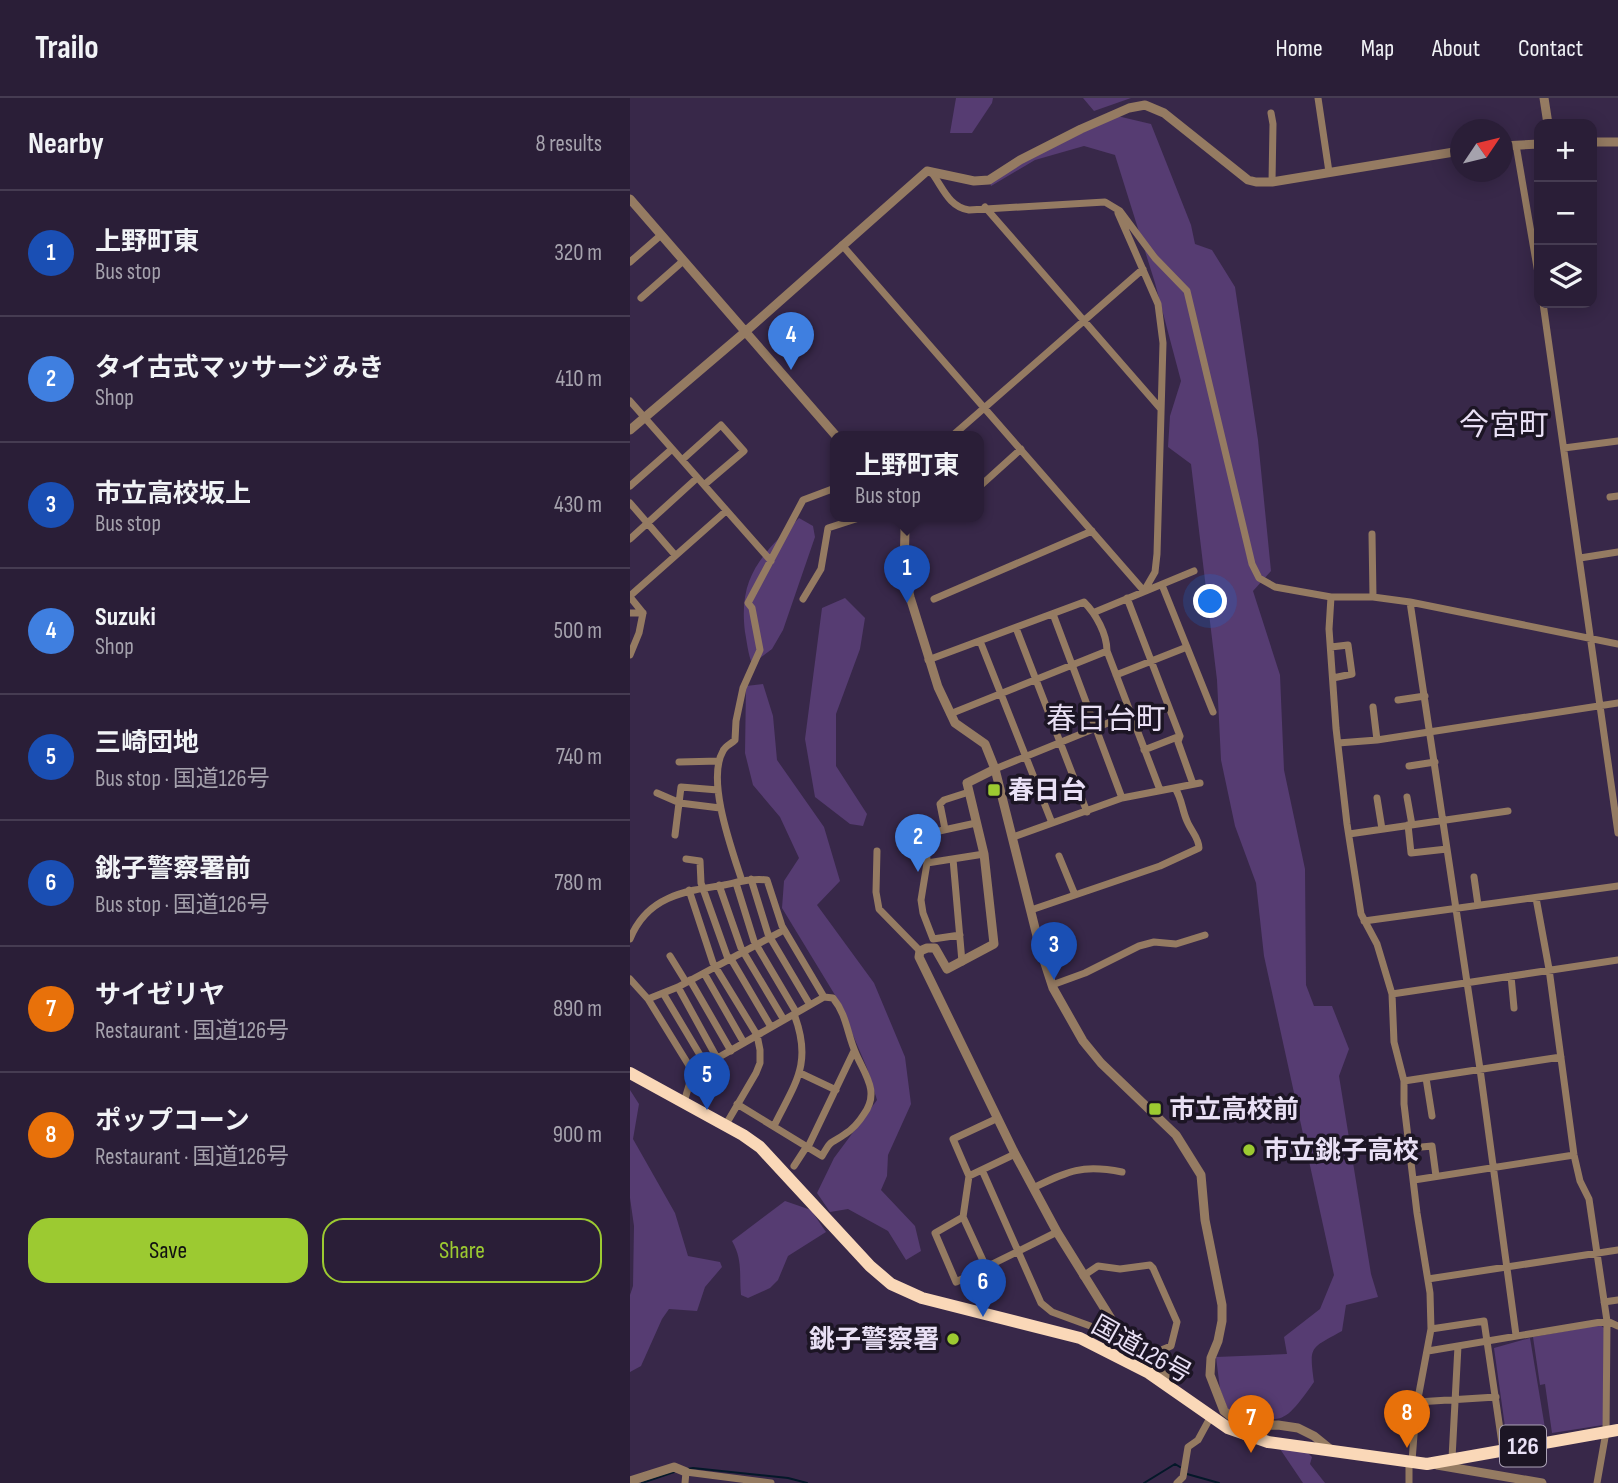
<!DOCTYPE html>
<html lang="en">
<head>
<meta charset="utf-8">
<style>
  :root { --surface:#2a1e37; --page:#362b42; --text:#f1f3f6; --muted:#a5a2ad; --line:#463c52; --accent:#9cca31 }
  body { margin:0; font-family:"Sofia Sans Condensed","Noto Sans JP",sans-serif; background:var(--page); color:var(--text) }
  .controls { position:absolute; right:21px; top:21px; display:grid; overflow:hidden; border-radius:14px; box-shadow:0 4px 18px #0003 }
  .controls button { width:63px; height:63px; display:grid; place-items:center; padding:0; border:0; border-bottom:2px solid var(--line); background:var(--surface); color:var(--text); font:35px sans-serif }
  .compass { position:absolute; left:820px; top:21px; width:63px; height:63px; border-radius:50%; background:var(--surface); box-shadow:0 4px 18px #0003; rotate:55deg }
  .you { position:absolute; left:581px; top:504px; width:24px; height:24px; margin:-18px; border:5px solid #fff; border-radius:50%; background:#1a73e8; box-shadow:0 0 0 10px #1a73e833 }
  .badge { display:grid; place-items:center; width:46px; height:46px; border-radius:50%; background:var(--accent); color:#fff; font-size:23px; font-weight:700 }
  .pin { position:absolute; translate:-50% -58px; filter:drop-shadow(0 2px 4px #0008) }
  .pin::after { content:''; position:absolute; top:37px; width:24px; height:21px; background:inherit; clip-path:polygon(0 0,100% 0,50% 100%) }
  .popup { position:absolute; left:200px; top:333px; width:154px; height:91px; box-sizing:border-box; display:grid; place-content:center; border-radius:14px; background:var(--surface); filter:drop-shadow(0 2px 5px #0005); font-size:23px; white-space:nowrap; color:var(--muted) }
  .popup b { font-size:26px; color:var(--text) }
  .popup::after { content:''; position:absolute; left:50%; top:100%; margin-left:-14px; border:14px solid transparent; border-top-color:var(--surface) }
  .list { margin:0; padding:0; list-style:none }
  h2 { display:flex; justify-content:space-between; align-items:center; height:91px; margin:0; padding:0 28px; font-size:30px }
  h2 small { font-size:23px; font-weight:400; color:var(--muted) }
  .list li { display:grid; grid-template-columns:46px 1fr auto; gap:21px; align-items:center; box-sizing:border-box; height:126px; padding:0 28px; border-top:2px solid var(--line) }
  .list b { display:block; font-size:26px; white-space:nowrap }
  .list p { margin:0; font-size:23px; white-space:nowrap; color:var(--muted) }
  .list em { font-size:23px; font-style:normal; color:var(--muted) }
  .actions { display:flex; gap:14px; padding:21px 28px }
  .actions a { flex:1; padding:16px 0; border:2px solid var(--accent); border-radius:21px; text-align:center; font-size:24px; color:var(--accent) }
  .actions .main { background:var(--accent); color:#111 }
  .icon { flex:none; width:38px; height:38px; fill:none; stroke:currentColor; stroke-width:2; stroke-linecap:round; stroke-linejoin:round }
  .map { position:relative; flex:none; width:988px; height:1385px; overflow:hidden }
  header { display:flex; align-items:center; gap:42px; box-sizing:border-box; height:98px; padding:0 35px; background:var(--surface); border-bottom:2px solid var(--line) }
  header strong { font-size:33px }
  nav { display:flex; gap:38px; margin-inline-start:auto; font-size:24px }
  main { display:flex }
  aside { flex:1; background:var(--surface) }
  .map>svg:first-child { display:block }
</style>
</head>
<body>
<header>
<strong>Trailo</strong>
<nav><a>Home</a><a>Map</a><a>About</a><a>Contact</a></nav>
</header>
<main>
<aside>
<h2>Nearby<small>8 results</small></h2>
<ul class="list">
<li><span class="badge" style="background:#1a4fb4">1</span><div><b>上野町東</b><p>Bus stop</p></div><em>320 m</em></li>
<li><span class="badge" style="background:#3f7fe0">2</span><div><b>タイ古式マッサージ みき</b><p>Shop</p></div><em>410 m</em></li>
<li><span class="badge" style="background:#1a4fb4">3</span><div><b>市立高校坂上</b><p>Bus stop</p></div><em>430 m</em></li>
<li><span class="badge" style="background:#3f7fe0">4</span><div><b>Suzuki</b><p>Shop</p></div><em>500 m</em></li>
<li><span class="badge" style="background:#1a4fb4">5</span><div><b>三崎団地</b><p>Bus stop · 国道126号</p></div><em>740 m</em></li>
<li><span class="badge" style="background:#1a4fb4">6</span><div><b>銚子警察署前</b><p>Bus stop · 国道126号</p></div><em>780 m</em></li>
<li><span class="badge" style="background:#e8710a">7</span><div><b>サイゼリヤ</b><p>Restaurant · 国道126号</p></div><em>890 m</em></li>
<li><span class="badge" style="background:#e8710a">8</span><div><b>ポップコーン</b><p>Restaurant · 国道126号</p></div><em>900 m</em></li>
</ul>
<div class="actions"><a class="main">Save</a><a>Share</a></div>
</aside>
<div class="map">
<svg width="988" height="1385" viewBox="0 0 988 1385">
  <rect width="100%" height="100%" fill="#382849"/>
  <path fill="#563c72" d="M 326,0 L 363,0 L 362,5 L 342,35 L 320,35 Z
    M 453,0 L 501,0 L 464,13 Z
    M 483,17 L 521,26 L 561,127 L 565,146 L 582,152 L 605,189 L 628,342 L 641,473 L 623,493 L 650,577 L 654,672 L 675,771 L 676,887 L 684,908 L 702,908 L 719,951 L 709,978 L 741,1176 L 748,1199 L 716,1207 L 712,1233 C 680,1251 679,1247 684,1284 C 650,1332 653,1323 599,1314 L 590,1291 L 586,1259 L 657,1256 L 654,1239 L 690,1211 L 704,1177 L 634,858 L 626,785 L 605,728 L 591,662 L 587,582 L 561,366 L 538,349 L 540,318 L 551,283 L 525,185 L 485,57 L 454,48 L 405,62 L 361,88 L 359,82 Z
    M 169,420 L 183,428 L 185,439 L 153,532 L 142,551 L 122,566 C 118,555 117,545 115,534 C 108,478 132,457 169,420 Z
    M 215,500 L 235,520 L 230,551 L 206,616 L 206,668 L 237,716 L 233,728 L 220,726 L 185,699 L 175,641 L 192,510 Z
    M 133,586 L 143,618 L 147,662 L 194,729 L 210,783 L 187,807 L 244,885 L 275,959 L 281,1006 L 258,1057 L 257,1078 L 251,1092 L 285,1128 L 291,1153 L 276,1162 L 258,1133 L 218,1111 L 200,1114 L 187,1095 L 204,1060 L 247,1002 L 237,970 L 208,902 L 152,810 L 154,783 L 169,760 L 150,719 L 123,687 L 115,655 L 116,588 Z
    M 0,992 L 9,1006 L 3,1041 L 45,1115 L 58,1158 L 90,1164 L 92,1169 L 75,1189 L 67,1213 L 39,1211 L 32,1221 L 11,1268 L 0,1274 L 0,1197 L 3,1188 L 4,1128 L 0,1100 Z
    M 155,1103 L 181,1112 L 196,1134 L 158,1158 L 148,1182 L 140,1190 L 118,1200 L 111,1197 C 109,1176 113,1162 102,1143 Z
    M 970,1227 L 974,1230 L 973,1327 L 922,1335 L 915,1286 L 910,1287 L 903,1239 Z
    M 900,1240 L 916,1336 L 877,1343 L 864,1250 Z
    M 648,1348 L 677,1354 L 682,1359 L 680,1366 L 695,1385 L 673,1385 Z"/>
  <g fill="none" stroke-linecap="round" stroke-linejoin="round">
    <path stroke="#041829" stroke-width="2" d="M 57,1371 L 63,1370 L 158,1380 L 177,1385
      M 557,1376 L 589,1385
      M 12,1385 L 44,1374
      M 514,1385 L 545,1366 L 550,1369"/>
    <path stroke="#957b62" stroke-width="7" d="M 688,0 L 699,74
      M 641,15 L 643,26 L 642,84
      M 886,47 L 909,181
      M 302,75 C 313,90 319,109 339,112 L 475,104 L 490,113 L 525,160 L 557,193 L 622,466 L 629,480 L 645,489 L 701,499 L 743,499 L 780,504 L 988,546
      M 355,109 L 530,310
      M 212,147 L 514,493 L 525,474 L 527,456 L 533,245 L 528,206 L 488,115
      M 0,164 L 31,137
      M 11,200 L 53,163
      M 913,205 L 988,735
      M 0,303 L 141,463
      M 321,339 L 513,171
      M 934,350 L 988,343
      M 52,362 L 91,327 L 114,353 L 74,387
      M 0,388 L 42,351
      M 349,389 L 391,351
      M 980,399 L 988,398
      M 0,405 L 45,457
      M 742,436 L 743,499
      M 0,441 L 67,380
      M 950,460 L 988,454
      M 532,487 L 583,614
      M 0,498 L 96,413
      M 0,499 L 13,515
      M 701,499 L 699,531 L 706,630 L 717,726 L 731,816 L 747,846 L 762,896 L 764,944 L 774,983 L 774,1006 L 787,1115 L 800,1195 L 801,1231 L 786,1311 L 782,1363
      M 497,500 L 550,638 L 548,644 L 563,686
      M 173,501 L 191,471 L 198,430 L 232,419
      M 304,501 L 462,433
      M 780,504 L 850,971 L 886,1237
      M 465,514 L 564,473
      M 0,515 L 13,515
      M 423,516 L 492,700
      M 386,530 L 457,714
      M 350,543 L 422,725
      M 701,549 L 718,547 L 722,576 L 703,580
      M 0,557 L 9,535 L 13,515
      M 298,562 L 454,504 C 466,516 477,536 477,553 L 530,692
      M 486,577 L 557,549
      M 768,602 L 795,598
      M 743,609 L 747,642
      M 320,616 L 477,553
      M 708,645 L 747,642 L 988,605
      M 514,652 L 550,638
      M 49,664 L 89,663
      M 779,668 L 805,664
      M 365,671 L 500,616
      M 27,695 L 50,705 L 90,710
      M 777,699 L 782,727
      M 747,700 L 752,731
      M 778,727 L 781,755 L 817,751
      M 315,731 L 310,706 L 314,702 L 339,694
      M 719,736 L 878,713
      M 45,737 L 51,689 L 88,692
      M 383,739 L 492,700 L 570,685
      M 247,753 L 246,794 L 249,811 L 290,853
      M 429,758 L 445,797
      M 56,761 L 70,763 L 71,785 L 97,858 L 101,861 L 141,929
      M 323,761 L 332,864
      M 297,765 L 354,756
      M 844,779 L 848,807
      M 121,781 L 138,836 L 180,907
      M 112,783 C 102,752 76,682 93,653 C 95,648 101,646 105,642 L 106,623 L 113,590 L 130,552 L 122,510 L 118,505 L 173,402 L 205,390
      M 106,785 L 124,843 L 166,914
      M 89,787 L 111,850 L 154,922
      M 59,792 L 83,865 L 127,937 L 130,952 L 130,965 L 126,975 L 95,1028
      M 906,800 L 919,871 L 944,1057 L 950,1083 L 959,1101 L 977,1223 L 976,1334 L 967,1385
      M 401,812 L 530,768 L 569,750 C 569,740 561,733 557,723 C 552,712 552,701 545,690
      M 734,823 L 988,788
      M 330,837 L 303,841 L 293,815 L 291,802 L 297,765 L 296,738 L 300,735 L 346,725
      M 0,841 C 17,798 55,793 94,787 C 109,784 122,780 137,782 L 152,828 L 194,899 L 203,900 C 217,917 217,936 226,956 C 235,977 250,994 234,1016 C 229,1024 223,1031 215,1036 C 200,1047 203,1039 192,1058 L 107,1006
      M 40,858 L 56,884
      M 74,875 L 114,945
      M 881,878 L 884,910
      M 0,881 L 18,901 L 63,974
      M 60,882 L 101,953
      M 422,887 L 455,875 L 509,848 L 524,844 L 546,846 L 575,837
      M 48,889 L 87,960
      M 33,895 L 76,967
      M 762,896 L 988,862
      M 18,901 L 48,889 L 154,832
      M 170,975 L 206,992
      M 796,980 L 802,1018
      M 774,983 L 931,959
      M 54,1004 L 63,974 L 194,899
      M 368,1020 L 323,1041 L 339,1078 L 333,1119 L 305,1135 L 326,1184 L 427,1134
      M 144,1028 C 165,985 183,966 164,916
      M 178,1049 L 224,953
      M 781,1050 L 802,1048 L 806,1078
      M 164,1068 L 177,1048
      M 352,1072 L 411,1205 L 422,1214 L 493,1240
      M 339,1078 L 385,1056
      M 784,1082 L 944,1057
      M 403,1090 C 438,1073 452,1066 492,1074
      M 333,1119 L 356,1169
      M 453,1178 L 468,1168 L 490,1171 L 520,1167 L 523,1170 L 547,1224 L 541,1248 L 529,1253 L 522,1267
      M 798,1181 L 988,1152
      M 974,1204 L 988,1202
      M 801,1231 L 854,1223 L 873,1352
      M 798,1253 L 977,1223 L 988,1228
      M 787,1304 L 866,1299
      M 822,1360 L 828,1248
      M 779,1363 L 779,1385
      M 55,1385 L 56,1374 L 141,1385
      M 547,1385 L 553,1379 L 558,1349 L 568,1342 L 580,1320"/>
    <path stroke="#957b62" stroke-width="9" d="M 914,0 L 918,26
      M 962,44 L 988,44
      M 872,48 L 909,46
      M 0,101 L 207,339
      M 0,332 L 115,234 L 297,73 L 344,83 L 359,82 L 390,62 L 451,31 L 499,10 L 515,7 L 534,15 L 618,82 L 626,84 L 642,84 L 830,53
      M 272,419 L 275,432 L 274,472 L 280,499 L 308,589 L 325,625 L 355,646 L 365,671 L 410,850 L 423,890 L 453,943 L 471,965 L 546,1037 L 571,1077 L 575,1122 L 592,1207 L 592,1223 L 588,1243 L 581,1260 L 580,1277 L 594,1313 L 604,1321 L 621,1328 L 648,1327 L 668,1330 L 684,1338 L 700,1351
      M 365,671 L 337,685 L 354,756 L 364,846 L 317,871 L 305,850 L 297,850 L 290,853 L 289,859 L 385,1056 L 427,1134 L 493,1240 L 508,1256 L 540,1280 L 541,1290
      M 807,1367 L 912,1385
      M 0,1383 L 44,1369 L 56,1374"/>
    <path stroke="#fad8b8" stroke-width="12" d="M 0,975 L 113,1037 L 130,1049 L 240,1168 L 261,1186 L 292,1200 L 450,1240 L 519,1275 L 598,1330 L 638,1344 L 797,1366 L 988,1332"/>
  </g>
  <g fill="#9cca31" stroke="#1c1524" stroke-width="2.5">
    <rect x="357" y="685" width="14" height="14" rx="3.5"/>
    <rect x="518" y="1004" width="14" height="14" rx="3.5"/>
    <circle cx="619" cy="1052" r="7"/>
    <circle cx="323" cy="1241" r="7"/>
  </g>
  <g text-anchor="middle" stroke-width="7" stroke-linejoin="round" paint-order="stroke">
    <rect fill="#1c1524" stroke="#aca3b6" stroke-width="2" x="870" y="1327.5" width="46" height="41" rx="5"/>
    <g font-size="24" font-weight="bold" fill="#e9e0f5">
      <text x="893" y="1356">126</text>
    </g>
    <g font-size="26" font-weight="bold" fill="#e9e0f5" stroke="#1c1524" text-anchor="start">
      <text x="378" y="701">春日台</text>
      <text x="539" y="1020">市立高校前</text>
      <text x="633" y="1061">市立銚子高校</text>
      <text x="309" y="1250" text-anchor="end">銚子警察署</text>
    </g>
    <g font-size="26" fill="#e9e0f5" stroke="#1c1524">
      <text transform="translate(512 1251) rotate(29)" y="9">国道126号</text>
    </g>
    <g font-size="30" fill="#e9e0f5" stroke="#1c1524">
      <text x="874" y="337">今宮町</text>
      <text x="476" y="631">春日台町</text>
    </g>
  </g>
</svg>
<div class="controls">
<button>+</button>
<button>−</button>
<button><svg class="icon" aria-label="layers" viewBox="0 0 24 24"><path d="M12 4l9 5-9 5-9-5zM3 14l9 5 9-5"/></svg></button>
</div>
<svg class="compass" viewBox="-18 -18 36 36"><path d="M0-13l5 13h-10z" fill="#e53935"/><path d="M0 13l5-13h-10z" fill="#a5a2ad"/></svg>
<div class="you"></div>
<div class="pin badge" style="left:277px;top:505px;background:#1a4fb4">1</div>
<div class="popup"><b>上野町東</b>Bus stop</div>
<div class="pin badge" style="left:288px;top:774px;background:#3f7fe0">2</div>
<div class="pin badge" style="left:424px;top:882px;background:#1a4fb4">3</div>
<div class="pin badge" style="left:161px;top:272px;background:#3f7fe0">4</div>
<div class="pin badge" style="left:77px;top:1012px;background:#1a4fb4">5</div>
<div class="pin badge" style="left:353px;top:1219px;background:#1a4fb4">6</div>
<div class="pin badge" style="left:621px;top:1355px;background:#e8710a">7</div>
<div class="pin badge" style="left:777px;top:1350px;background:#e8710a">8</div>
</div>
</main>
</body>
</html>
